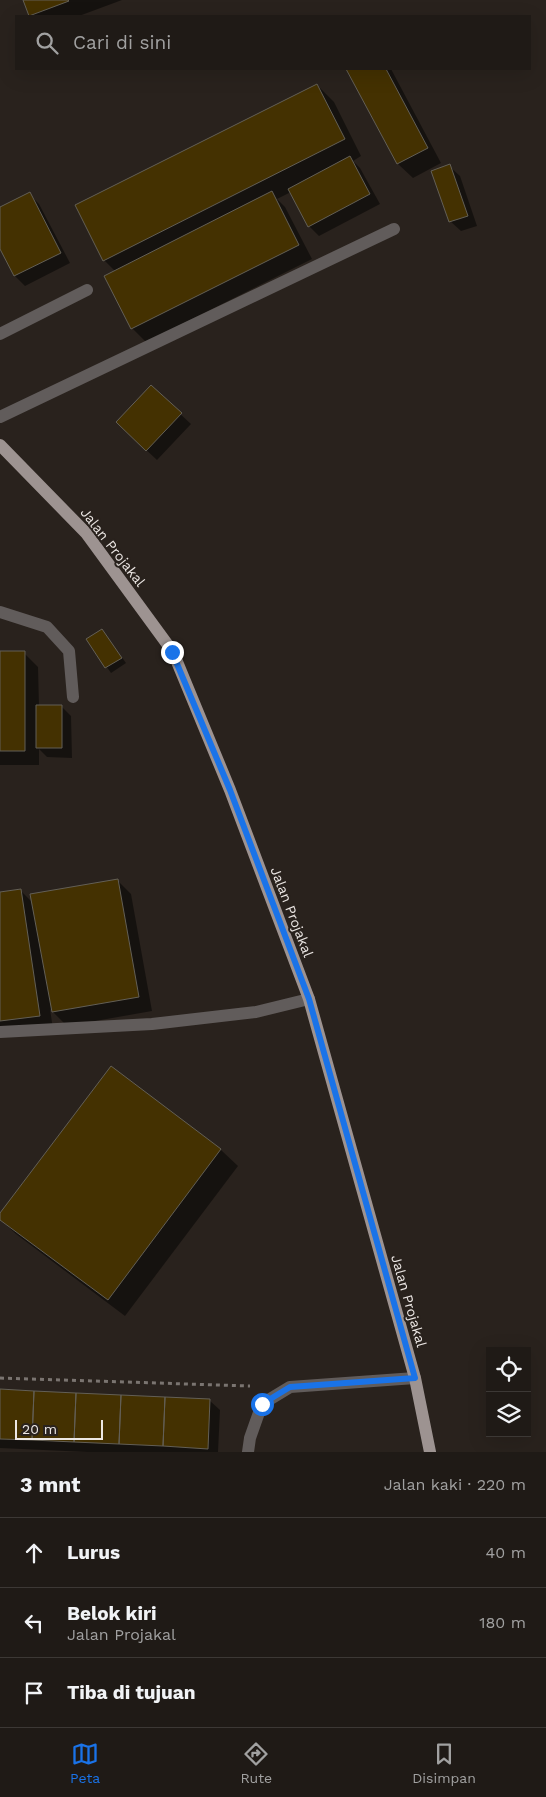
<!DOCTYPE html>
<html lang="id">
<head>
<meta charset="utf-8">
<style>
  :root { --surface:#1f1a16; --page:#2c2723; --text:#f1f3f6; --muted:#a1a1a1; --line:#3c3835; --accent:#1a73e8 }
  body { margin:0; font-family:"Work Sans",sans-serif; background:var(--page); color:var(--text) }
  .controls { position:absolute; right:15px; bottom:15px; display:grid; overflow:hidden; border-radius:0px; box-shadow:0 5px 20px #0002 }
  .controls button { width:45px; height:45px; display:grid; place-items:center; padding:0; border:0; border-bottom:1px solid var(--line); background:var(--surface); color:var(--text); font:25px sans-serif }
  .scale { position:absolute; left:15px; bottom:12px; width:88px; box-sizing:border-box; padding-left:5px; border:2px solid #ece7e4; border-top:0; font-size:14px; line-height:18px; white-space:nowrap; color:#ece7e4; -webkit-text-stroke:4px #29221d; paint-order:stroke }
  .stop { position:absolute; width:15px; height:15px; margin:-11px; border:4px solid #1a73e8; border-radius:50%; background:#fff }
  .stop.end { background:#1a73e8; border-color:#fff; box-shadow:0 1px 5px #0008 }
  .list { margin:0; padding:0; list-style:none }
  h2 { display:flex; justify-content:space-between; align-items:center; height:65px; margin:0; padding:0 20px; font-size:21px }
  h2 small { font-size:16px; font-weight:400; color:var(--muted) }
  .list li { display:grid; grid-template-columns:32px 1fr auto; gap:15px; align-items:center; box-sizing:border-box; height:70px; padding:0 20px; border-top:1px solid var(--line) }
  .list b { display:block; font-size:19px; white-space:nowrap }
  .list p { margin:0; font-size:16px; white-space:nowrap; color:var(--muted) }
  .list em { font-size:16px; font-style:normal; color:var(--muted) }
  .icon { flex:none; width:28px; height:28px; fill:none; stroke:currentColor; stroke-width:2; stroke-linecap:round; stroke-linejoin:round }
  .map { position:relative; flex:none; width:546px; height:1452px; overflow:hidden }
  .search { position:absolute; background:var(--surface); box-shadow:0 5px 20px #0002; left:15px; right:15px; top:15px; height:55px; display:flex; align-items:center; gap:12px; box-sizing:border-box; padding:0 18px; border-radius:0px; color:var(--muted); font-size:19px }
  .sheet { height:275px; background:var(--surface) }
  nav { display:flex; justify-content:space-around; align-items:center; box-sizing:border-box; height:70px; border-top:1px solid var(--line); background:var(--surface); font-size:14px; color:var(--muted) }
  nav a { display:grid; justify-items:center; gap:2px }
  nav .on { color:var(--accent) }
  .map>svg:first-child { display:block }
</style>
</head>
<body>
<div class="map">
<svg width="546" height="1452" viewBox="0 0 546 1452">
  <rect width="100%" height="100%" fill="#29221d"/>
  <path fill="#0007" d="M 24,0 L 122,0 L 79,16 L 31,16 Z
    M 347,69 L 391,69 L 441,163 L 413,178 L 398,164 Z
    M 317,85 L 334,102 L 361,156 L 353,161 L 360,168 L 380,204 L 319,236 L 309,226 L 291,192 L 277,199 L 285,207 L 312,259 L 146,342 L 132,328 L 115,271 L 104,260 Z
    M 449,166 L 460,176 L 477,226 L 461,231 L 450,221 Z
    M 29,194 L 39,204 L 70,263 L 25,286 L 15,276 L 0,246 L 0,209 Z
    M 151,387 L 191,424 L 157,460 L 127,432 Z
    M 102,630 L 126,663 L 111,673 L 88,640 Z
    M 0,653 L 24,653 L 38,667 L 39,706 L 61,706 L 71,716 L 72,758 L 47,757 L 39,749 L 39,765 L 0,765 Z
    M 117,880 L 131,894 L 152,1011 L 67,1026 L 50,1009 L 53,1029 L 0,1037 L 0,893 L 20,890 L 33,903 Z
    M 221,1150 L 238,1166 L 125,1316 L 16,1234 L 0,1219 L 0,1215 Z
    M 0,1390 L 209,1400 L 220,1410 L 218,1452 L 87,1452 L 0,1448 Z"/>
  <path fill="#443101" stroke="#635f56" d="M 23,0 L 68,0 L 69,1 L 29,16 Z
    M 346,69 L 386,69 L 428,148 L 397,164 Z
    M 317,84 L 345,139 L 103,261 L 75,205 Z
    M 350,156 L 370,194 L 308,227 L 288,189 Z
    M 450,164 L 468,216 L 449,222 L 431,171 Z
    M 272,191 L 299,245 L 131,329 L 104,276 Z
    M 30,192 L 61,253 L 14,276 L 0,249 L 0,207 Z
    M 151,385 L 182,413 L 146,451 L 116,422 Z
    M 102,629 L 122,658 L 105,668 L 86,639 Z
    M 0,651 L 25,651 L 25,751 L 0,751 Z
    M 36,705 L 62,705 L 62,748 L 36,748 Z
    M 118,879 L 139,997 L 52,1012 L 30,894 Z
    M 21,889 L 40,1016 L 0,1021 L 0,892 Z
    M 111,1066 L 221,1149 L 108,1300 L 0,1220 L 0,1213 Z
    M 0,1389 L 34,1391 L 32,1440 L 0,1439 Z
    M 34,1391 L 76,1393 L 74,1442 L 32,1440 Z
    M 76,1393 L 121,1395 L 119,1444 L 74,1442 Z
    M 121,1395 L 165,1397 L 163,1446 L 119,1444 Z
    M 165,1397 L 210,1399 L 208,1449 L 163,1446 Z"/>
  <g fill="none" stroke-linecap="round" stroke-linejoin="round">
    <path stroke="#7a7470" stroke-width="3" stroke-dasharray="4 4" stroke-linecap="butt" d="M 0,1378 L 250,1386"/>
    <path stroke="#615c5b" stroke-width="12" d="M 0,334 L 87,290
      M 0,417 L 394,229
      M 0,612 L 47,627 L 69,651 L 73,697
      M 0,1032 L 152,1024 L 256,1012 L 309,999
      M 248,1452 L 250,1438 L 262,1404 L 290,1387 L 415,1378"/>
    <path stroke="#9d9391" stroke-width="12" d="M 0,445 L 86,533 L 173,652 L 230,790 L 309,999 L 415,1378 L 430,1452"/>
  </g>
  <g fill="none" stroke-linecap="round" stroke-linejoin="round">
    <path stroke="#1a73e8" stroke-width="6" d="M 172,652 L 230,790 L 309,999 L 415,1378 L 290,1387 L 262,1404"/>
  </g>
  <g text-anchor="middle" stroke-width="4" stroke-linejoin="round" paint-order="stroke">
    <g font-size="14" fill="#ece7e4" stroke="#29221d">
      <text transform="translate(113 547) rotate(52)" y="5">Jalan Projakal</text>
      <text transform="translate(292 912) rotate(69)" y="5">Jalan Projakal</text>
      <text transform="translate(409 1301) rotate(74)" y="5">Jalan Projakal</text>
    </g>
  </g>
</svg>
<div class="controls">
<button><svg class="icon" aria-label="locate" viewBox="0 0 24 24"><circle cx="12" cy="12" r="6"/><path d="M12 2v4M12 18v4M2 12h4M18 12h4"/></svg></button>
<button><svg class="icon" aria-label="layers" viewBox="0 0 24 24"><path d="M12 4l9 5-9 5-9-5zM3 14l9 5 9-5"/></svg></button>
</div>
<div class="scale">20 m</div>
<div class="stop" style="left:262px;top:1404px"></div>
<div class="stop end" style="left:172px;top:652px"></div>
<div class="search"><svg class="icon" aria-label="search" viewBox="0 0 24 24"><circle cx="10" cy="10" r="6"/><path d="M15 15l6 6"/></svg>Cari di sini</div>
</div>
<section class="sheet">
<h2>3 mnt<small>Jalan kaki · 220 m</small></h2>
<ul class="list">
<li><svg class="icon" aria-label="ahead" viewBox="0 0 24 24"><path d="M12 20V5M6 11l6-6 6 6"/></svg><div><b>Lurus</b></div><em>40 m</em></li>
<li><svg class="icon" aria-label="left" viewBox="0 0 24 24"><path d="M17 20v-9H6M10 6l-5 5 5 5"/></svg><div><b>Belok kiri</b><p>Jalan Projakal</p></div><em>180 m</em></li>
<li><svg class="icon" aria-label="arrive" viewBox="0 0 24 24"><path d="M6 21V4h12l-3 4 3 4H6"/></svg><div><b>Tiba di tujuan</b></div></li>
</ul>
</section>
<nav>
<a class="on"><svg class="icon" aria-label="map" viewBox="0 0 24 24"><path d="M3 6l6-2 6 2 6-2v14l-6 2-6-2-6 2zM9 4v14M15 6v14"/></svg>Peta</a>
<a><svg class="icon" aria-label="directions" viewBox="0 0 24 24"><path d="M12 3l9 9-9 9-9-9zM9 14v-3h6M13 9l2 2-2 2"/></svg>Rute</a>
<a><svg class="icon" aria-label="saved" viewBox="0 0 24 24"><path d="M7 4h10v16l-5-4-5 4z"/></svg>Disimpan</a>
</nav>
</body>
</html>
